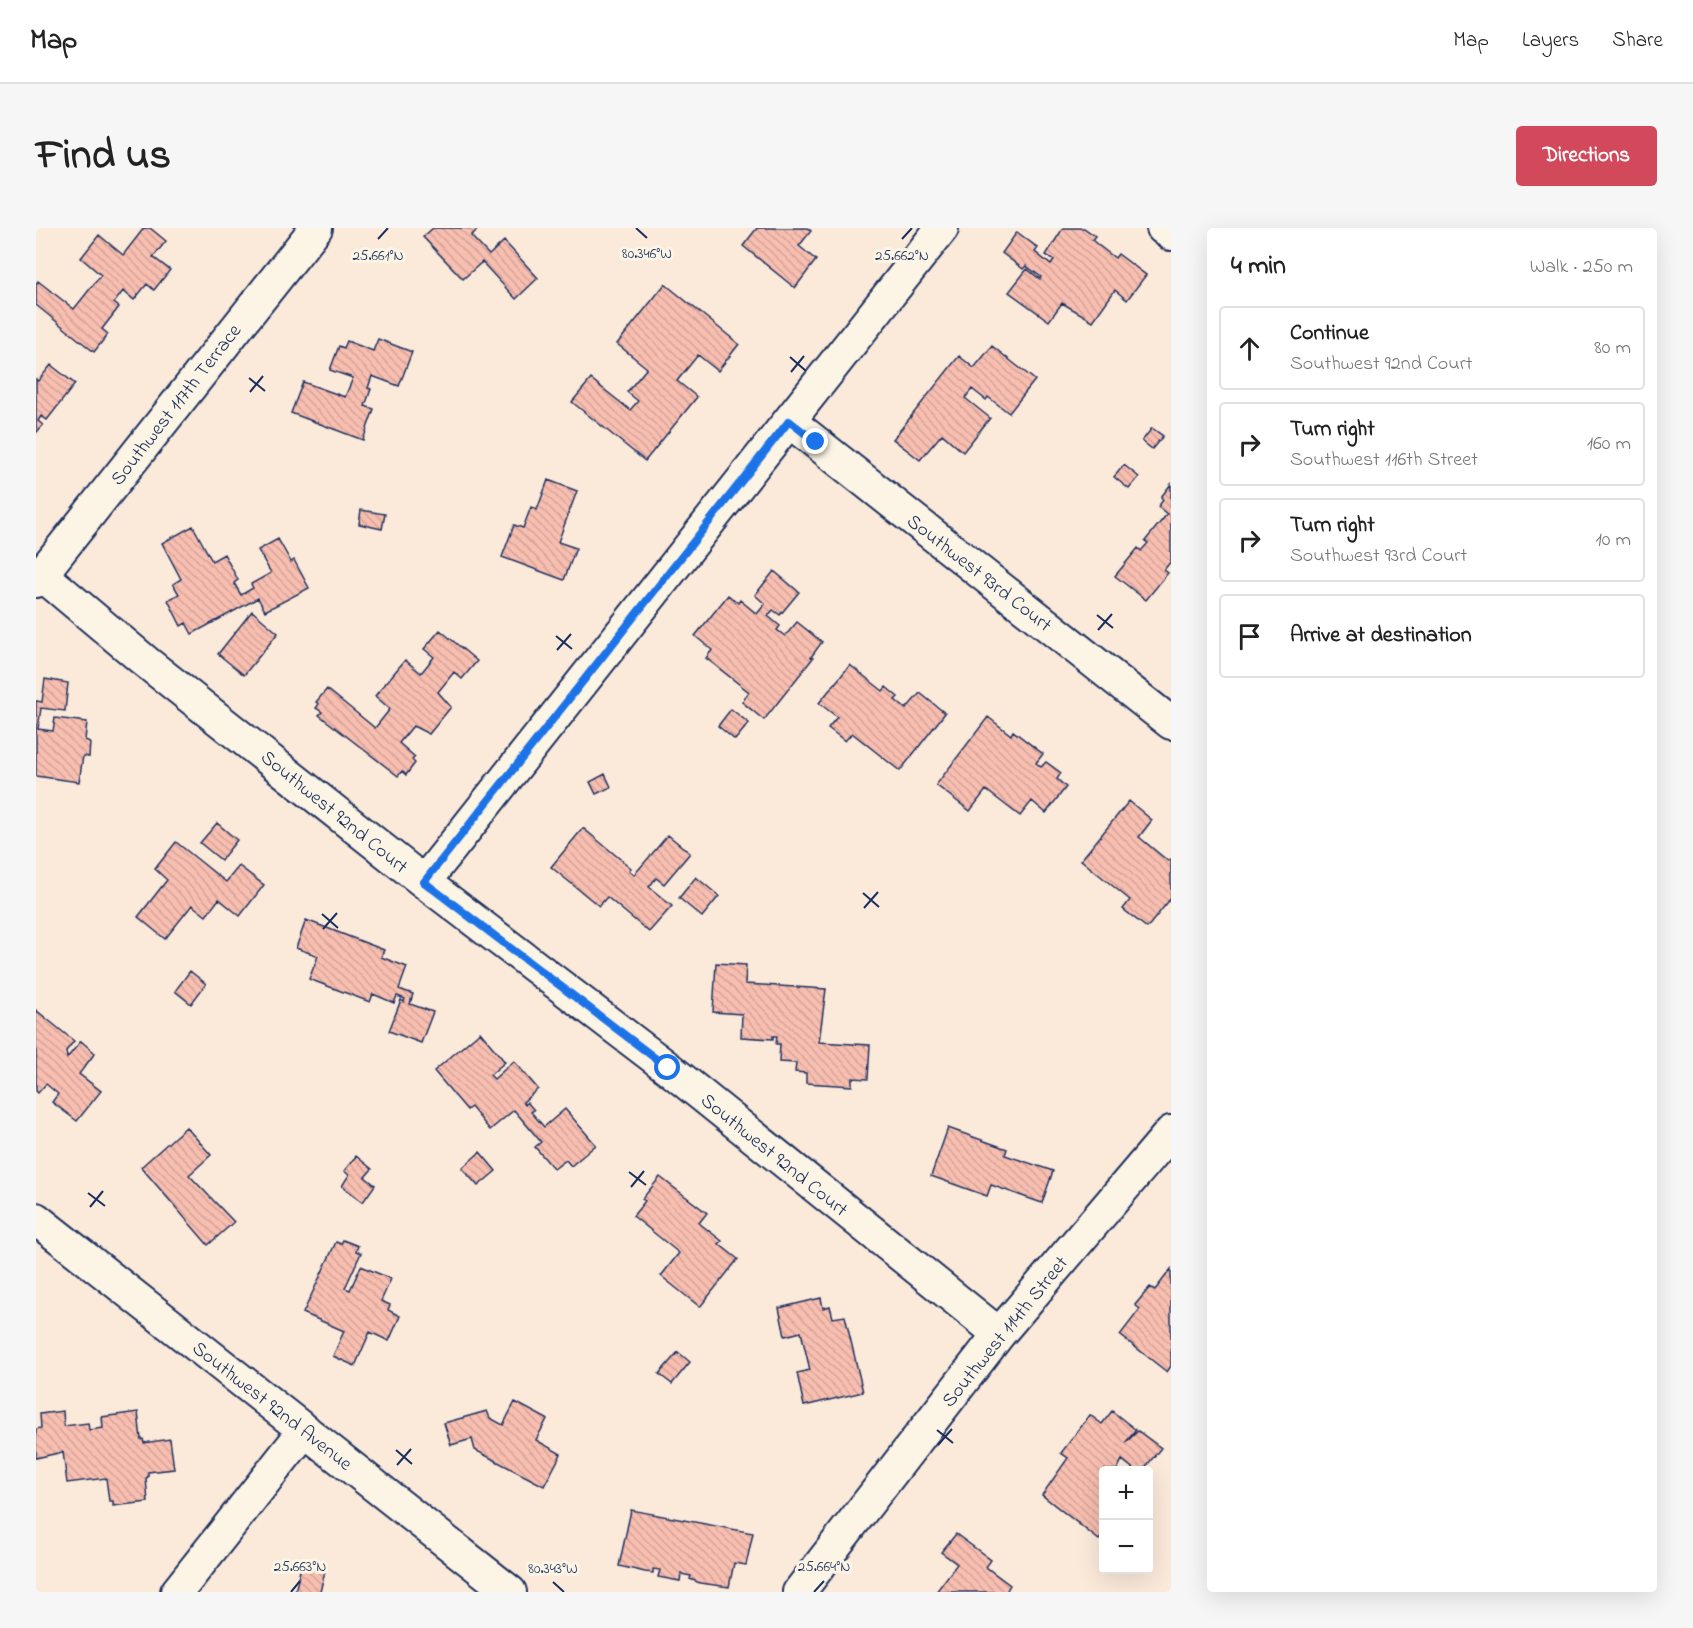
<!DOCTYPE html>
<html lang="en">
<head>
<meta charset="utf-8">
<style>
  :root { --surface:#fff; --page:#f6f6f6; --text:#222; --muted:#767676; --line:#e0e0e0; --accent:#d1495b }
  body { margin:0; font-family:"Indie Flower",sans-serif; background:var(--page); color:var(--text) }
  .controls { position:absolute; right:18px; bottom:18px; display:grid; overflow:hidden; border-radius:6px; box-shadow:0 6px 24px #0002 }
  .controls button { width:54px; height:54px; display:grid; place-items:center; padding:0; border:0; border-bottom:2px solid var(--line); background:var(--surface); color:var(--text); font:30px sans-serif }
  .stop { position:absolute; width:18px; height:18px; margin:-14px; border:4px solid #1a73e8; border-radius:50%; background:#fff }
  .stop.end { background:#1a73e8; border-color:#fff; box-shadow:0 2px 6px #0008 }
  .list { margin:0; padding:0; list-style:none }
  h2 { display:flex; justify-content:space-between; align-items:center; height:78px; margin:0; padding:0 24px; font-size:26px }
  h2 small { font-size:20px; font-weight:400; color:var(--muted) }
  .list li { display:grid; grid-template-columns:39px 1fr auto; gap:18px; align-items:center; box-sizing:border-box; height:84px; margin:0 12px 12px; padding:0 12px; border:2px solid var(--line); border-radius:6px }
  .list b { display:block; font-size:22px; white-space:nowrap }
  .list p { margin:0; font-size:20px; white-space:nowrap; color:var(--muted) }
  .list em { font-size:20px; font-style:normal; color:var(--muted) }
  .icon { flex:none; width:33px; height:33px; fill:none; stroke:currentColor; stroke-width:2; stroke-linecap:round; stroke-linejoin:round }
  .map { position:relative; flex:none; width:1135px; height:1364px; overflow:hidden; border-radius:6px }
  header { display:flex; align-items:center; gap:36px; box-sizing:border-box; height:84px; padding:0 30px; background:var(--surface); border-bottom:2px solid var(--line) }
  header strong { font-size:28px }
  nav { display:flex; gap:33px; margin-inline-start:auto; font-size:21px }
  .intro { display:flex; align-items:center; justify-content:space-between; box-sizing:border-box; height:144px; padding:0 36px }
  h1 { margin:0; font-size:42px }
  .button { padding:15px 27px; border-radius:6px; background:var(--accent); color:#fff; font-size:21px; font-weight:700 }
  main { display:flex; gap:36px; padding:0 36px }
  aside { flex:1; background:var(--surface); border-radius:6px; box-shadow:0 6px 24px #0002 }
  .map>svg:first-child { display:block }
</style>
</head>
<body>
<header>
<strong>Map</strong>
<nav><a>Map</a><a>Layers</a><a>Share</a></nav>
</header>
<div class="intro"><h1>Find us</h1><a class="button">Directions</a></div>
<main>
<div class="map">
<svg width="1135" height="1364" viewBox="0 0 1135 1364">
  <defs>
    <pattern id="building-back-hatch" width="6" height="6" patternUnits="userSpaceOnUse" patternTransform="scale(1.5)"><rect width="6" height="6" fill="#f8beb0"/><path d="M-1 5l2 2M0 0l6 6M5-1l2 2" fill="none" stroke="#d4a49a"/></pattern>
  </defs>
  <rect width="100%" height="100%" fill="#fbeada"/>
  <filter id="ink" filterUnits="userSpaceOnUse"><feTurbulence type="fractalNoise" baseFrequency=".0167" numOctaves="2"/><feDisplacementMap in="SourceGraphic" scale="12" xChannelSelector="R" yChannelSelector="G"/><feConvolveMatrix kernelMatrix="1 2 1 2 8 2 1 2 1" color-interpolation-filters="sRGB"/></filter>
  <g filter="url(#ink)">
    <path fill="url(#building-back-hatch)" stroke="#1b2f5e" stroke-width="1.5" d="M 108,0 L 114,0 L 130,13 L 117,29 L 134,42 L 118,62 L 111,56 L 98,72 L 87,63 L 78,75 L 83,79 L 66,101 L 72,106 L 58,124 L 0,77 L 0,56 L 2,53 L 38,81 L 65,47 L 45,30 L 63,7 L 87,27 Z
      M 397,0 L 443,0 L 435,8 L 453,27 L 468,13 L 502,50 L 480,71 L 446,34 L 427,51 L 387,9 Z
      M 721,0 L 771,0 L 775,3 L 763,18 L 780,32 L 759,60 L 707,18 Z
      M 1027,0 L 1048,0 L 1059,8 L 1056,12 L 1062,17 L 1079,30 L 1082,26 L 1110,47 L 1091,72 L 1079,62 L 1057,93 L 1026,75 L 1013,93 L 973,64 L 991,41 L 1004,51 L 1005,49 L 990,38 L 987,41 L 966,25 L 981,4 L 1002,20 L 999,24 L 1015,37 L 1018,32 L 1010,27 Z
      M 629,56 L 703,116 L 682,143 L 662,127 L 641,153 L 661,169 L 609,233 L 536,174 L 555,151 L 594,182 L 602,173 L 591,164 L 611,140 L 581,116 Z
      M 342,111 L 376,124 L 363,158 L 336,148 L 332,160 L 335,161 L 329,178 L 338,181 L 327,212 L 255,185 L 267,154 L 309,169 L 317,150 L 294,142 L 303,118 L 308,120 L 311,113 L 337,123 Z
      M 956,118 L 999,152 L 973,185 L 952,169 L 950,172 L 936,161 L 929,170 L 954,190 L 927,224 L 906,206 L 884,232 L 857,211 L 923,128 L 938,140 Z
      M 15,137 L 39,156 L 11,192 L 5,188 L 2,193 L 7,197 L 0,205 L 0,151 L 2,153 Z
      M 1116,200 L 1127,208 L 1116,221 L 1106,213 Z
      M 1088,237 L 1103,249 L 1093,261 L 1078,249 Z
      M 512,252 L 541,263 L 522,314 L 540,320 L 528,352 L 466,329 L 478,297 L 487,300 L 495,279 L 501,282 Z
      M 1135,256 L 1135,333 L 1128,342 L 1132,345 L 1110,372 L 1079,348 L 1102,320 L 1105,323 L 1112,315 L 1109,313 L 1131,286 L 1122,279 L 1127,272 L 1125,269 Z
      M 325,282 L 349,286 L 346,301 L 323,296 Z
      M 157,298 L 176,333 L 188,326 L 202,352 L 198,355 L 205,367 L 217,360 L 215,356 L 235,345 L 222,322 L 242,311 L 255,334 L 258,332 L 273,360 L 229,383 L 222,370 L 156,406 L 150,395 L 145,398 L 132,372 L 143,366 L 137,356 L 145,351 L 126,315 Z
      M 738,343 L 763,364 L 744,387 L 737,382 L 732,388 L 744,398 L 741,402 L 749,408 L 761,394 L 786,414 L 775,429 L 777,430 L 728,492 L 706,474 L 713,464 L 670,430 L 676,422 L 659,408 L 692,367 L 702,375 L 704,372 L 721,386 L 729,376 L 719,367 Z
      M 216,383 L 242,405 L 208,447 L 182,426 Z
      M 404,402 L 441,433 L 426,451 L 418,444 L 402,464 L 415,479 L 393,506 L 377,498 L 363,515 L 379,529 L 376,532 L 379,535 L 370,547 L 366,543 L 362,548 L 283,487 L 286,484 L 280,480 L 283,476 L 280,474 L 291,461 L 339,500 L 354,481 L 339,468 L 369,432 L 385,445 L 398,429 L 388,421 Z
      M 814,437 L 847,463 L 850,459 L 862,469 L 859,472 L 870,481 L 884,465 L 909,485 L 864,543 L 816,505 L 809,513 L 792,500 L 801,489 L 783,475 Z
      M 9,451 L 32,455 L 29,483 L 5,480 L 2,501 L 17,503 L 19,490 L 51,494 L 49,512 L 54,514 L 53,529 L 47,528 L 43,554 L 0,548 L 0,473 L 6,474 Z
      M 695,481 L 713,495 L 699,512 L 682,498 Z
      M 952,489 L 975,507 L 977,503 L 1007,526 L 1000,535 L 1005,539 L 1010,534 L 1025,545 L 1021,551 L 1030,559 L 1010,585 L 996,573 L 984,588 L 950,562 L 934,583 L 900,557 Z
      M 569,546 L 575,559 L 560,566 L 554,554 Z
      M 1093,573 L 1116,592 L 1103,609 L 1132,633 L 1135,631 L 1135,670 L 1111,700 L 1087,681 L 1094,672 L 1045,632 Z
      M 181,595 L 201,612 L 185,632 L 164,615 Z
      M 547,600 L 595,640 L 593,642 L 598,647 L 632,607 L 654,625 L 628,656 L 620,650 L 613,659 L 636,678 L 613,704 L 571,669 L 563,678 L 515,639 Z
      M 140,614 L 190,654 L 203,638 L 228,657 L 204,688 L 183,671 L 170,688 L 156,677 L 129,711 L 102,689 L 131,652 L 119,641 Z
      M 660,649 L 683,668 L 666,689 L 643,670 Z
      M 270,692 L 348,722 L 345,729 L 371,739 L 363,761 L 377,766 L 374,776 L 397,784 L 385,815 L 353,803 L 365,772 L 368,774 L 369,771 L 361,768 L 358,775 L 337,766 L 334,774 L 273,751 L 282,728 L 260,720 Z
      M 680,735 L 710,737 L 709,756 L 790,761 L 783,814 L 834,817 L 832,851 L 816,850 L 816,858 L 770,855 L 770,845 L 759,844 L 760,835 L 743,834 L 744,816 L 740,816 L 741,808 L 737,808 L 737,811 L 705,809 L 706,786 L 677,784 Z
      M 154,743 L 170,756 L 155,776 L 139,763 Z
      M 0,782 L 38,813 L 30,823 L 31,830 L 45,813 L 59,825 L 43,846 L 65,863 L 41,893 L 16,874 L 22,866 L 10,856 L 2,865 L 0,863 Z
      M 444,804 L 469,834 L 454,847 L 458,851 L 478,833 L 502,861 L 487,874 L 489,877 L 491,874 L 498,882 L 495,884 L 508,899 L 529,881 L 560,917 L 535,938 L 530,932 L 518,941 L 499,919 L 505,914 L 478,882 L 454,902 L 435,879 L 431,882 L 398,843 Z
      M 150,899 L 175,927 L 153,947 L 198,994 L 172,1017 L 105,939 Z
      M 912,900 L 971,921 L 969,927 L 1017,943 L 1006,975 L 955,957 L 951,968 L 895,948 Z
      M 444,924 L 460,943 L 442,958 L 426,940 Z
      M 320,928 L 336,941 L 329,949 L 339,957 L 327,974 L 306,958 L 313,947 L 308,943 Z
      M 624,949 L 671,985 L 663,995 L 686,1013 L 683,1016 L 702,1031 L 664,1079 L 625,1048 L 643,1025 L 597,988 L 609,973 L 606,971 Z
      M 307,1012 L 322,1018 L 320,1023 L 325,1025 L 309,1060 L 314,1062 L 325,1038 L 355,1051 L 345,1073 L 354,1077 L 352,1082 L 364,1088 L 353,1113 L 334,1104 L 319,1138 L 297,1128 L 308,1103 L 267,1085 L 300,1014 L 305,1016 Z
      M 1135,1041 L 1135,1138 L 1131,1144 L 1084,1107 L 1104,1081 L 1099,1077 L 1114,1059 L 1119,1062 Z
      M 785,1070 L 787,1080 L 794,1078 L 797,1090 L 809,1088 L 827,1164 L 768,1178 L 761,1145 L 774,1142 L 765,1104 L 749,1108 L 743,1080 Z
      M 642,1124 L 654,1134 L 636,1156 L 623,1146 Z
      M 479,1174 L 511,1191 L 500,1212 L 525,1226 L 508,1258 L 439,1222 L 436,1211 L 415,1217 L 408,1195 L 451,1183 L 454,1190 L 467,1197 Z
      M 27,1183 L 28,1198 L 52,1195 L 53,1202 L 67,1200 L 66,1189 L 102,1184 L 105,1211 L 107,1211 L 108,1215 L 134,1211 L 138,1241 L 112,1244 L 112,1249 L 110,1250 L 112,1274 L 77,1278 L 77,1273 L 73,1273 L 70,1250 L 31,1255 L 27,1224 L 0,1230 L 0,1201 L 5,1200 L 4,1186 Z
      M 1076,1183 L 1100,1202 L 1089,1215 L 1102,1203 L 1125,1220 L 1107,1242 L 1099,1242 L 1086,1232 L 1081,1242 L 1068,1242 L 1068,1306 L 1063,1312 L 1006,1267 L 1032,1230 L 1025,1225 L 1054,1187 L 1066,1196 Z
      M 595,1282 L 717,1305 L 710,1337 L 698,1335 L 693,1359 L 664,1355 L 654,1351 L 655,1348 L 645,1346 L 644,1353 L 622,1349 L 624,1342 L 617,1341 L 617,1345 L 609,1344 L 583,1338 Z
      M 920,1306 L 955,1332 L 950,1339 L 974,1357 L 970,1364 L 900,1364 L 921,1336 L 905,1324 Z
      M 265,1338 L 289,1343 L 284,1364 L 259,1364 Z"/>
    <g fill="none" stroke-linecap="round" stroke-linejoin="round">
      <g stroke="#1b2f5e" stroke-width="36">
        <path id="minor" d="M 1127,0 L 1135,6
          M 753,193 L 1135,495
          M 5,346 L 110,434 L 388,654 L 632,840 L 963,1106
          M 0,353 L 280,0
          M 388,654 L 906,0
          M 0,991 L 474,1364
          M 141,1364 L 269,1202
          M 763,1364 L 963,1106 L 1135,904"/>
      </g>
      <use href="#minor" stroke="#fcf5e5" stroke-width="32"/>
    </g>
  </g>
  <g fill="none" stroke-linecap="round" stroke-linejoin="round" filter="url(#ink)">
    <path stroke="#1a73e8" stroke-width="8" d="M 632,840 L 388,654 L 753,193 L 780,214"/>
  </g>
  <path fill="none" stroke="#1b2f5e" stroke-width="2" d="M 600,0 L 611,10M 342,11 L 352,0M 866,11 L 876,0M 754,129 L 770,143M 755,144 L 768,128M 213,150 L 229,163M 214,164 L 227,148M 1061,387 L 1077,400M 1062,402 L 1076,386M 520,408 L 536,421M 521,422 L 535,406M 827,665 L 843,679M 828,680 L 842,664M 286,686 L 302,700M 287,701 L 301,685M 593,944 L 610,957M 595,959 L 608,943M 52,965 L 69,978M 54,979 L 67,963M 901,1202 L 917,1215M 902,1217 L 916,1201M 360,1222 L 376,1236M 361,1237 L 375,1221M 517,1354 L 528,1364M 255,1364 L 264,1353M 778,1364 L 788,1353"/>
  <g text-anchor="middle" stroke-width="6" stroke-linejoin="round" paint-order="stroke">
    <g font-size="20" fill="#1b2f5e" stroke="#fcf5e5">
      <text transform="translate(139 176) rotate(-52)" y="7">Southwest 117th Terrace</text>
      <text transform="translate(944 344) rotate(38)" y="7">Southwest 93rd Court</text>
      <text transform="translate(299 583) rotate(39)" y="7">Southwest 92nd Court</text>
      <text transform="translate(739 926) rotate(39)" y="7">Southwest 92nd Court</text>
      <text transform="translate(968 1103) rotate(-51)" y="7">Southwest 114th Street</text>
      <text transform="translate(237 1177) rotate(38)" y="7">Southwest 92nd Avenue</text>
    </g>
  </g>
  <g font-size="15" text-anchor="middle" fill="#1b2f5e" stroke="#fcf5e5" stroke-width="6" stroke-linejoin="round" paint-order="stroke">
    <text x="611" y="30">80.346°W</text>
    <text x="342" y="32">25.661°N</text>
    <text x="866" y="32">25.662°N</text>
    <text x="264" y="1343">25.663°N</text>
    <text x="788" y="1343">25.664°N</text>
    <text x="517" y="1345">80.343°W</text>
  </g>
</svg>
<div class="controls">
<button>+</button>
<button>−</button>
</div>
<div class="stop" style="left:632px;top:840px"></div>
<div class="stop end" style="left:780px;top:214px"></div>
</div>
<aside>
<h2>4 min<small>Walk · 250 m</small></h2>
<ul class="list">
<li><svg class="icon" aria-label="ahead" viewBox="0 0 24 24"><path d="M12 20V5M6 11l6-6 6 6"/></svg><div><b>Continue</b><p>Southwest 92nd Court</p></div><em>80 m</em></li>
<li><svg class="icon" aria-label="right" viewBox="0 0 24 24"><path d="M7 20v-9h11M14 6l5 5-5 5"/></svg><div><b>Turn right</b><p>Southwest 116th Street</p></div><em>160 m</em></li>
<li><svg class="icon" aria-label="right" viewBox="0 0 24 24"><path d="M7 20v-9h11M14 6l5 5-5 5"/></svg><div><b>Turn right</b><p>Southwest 93rd Court</p></div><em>10 m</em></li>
<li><svg class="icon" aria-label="arrive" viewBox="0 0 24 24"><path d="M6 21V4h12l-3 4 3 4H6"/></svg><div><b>Arrive at destination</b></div></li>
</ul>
</aside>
</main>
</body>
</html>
